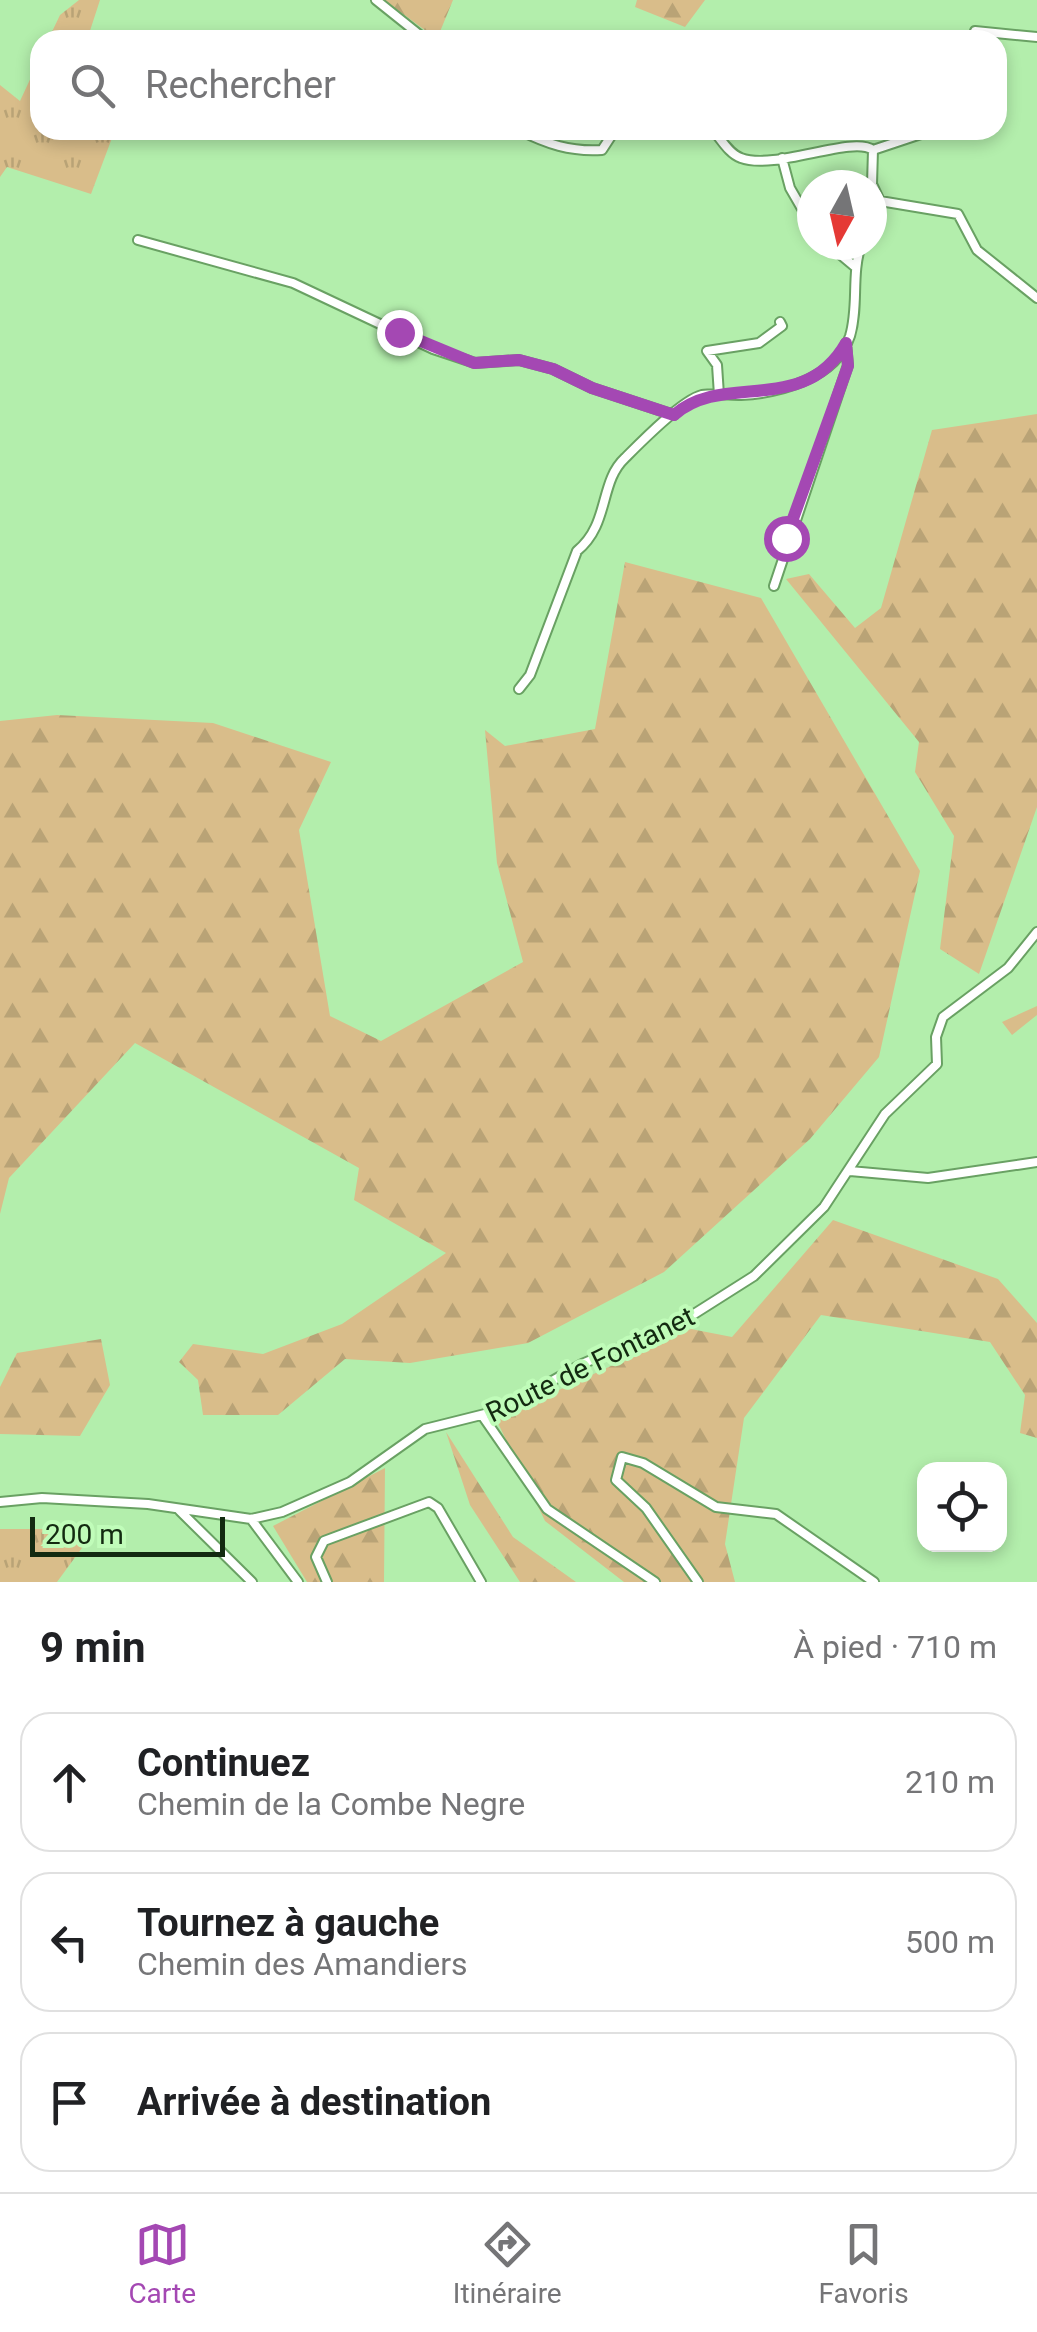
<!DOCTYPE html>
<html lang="fr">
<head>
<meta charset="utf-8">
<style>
  :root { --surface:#fff; --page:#f2f2f2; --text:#202124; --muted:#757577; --line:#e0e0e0; --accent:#a448b3 }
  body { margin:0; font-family:Roboto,sans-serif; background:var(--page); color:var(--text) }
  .controls { position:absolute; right:30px; bottom:30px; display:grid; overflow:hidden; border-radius:20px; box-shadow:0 5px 15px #0003 }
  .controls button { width:90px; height:90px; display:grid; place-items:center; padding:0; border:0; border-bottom:2px solid var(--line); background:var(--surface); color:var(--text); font:50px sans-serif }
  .compass { position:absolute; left:797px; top:170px; width:90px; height:90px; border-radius:50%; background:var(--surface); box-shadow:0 5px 15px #0003; rotate:188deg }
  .scale { position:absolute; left:30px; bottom:25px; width:195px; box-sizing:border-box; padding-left:10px; border:5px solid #132a11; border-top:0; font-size:28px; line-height:35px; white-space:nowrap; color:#132a11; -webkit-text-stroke:8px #c0fcb9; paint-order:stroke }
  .stop { position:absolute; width:30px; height:30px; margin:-22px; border:8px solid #a448b3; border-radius:50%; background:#fff }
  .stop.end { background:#a448b3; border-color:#fff; box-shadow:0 2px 10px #0008 }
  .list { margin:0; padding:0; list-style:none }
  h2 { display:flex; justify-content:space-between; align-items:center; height:130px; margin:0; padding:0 40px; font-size:42px }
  h2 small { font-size:32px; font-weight:400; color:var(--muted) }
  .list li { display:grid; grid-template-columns:65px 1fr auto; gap:30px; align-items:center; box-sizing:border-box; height:140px; margin:0 20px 20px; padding:0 20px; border:2px solid var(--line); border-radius:30px }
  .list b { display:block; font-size:38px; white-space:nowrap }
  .list p { margin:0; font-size:32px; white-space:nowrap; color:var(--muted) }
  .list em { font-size:32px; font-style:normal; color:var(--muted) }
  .icon { flex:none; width:55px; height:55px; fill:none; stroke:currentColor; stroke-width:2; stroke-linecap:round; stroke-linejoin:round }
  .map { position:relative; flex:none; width:1037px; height:1582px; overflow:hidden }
  .search { position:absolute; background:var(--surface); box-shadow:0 5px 15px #0003; left:30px; right:30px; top:30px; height:110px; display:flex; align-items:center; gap:25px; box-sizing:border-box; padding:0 35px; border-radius:30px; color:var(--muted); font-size:38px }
  .sheet { height:610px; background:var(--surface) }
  nav { display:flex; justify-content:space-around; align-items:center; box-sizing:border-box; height:140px; border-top:2px solid var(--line); background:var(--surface); font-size:28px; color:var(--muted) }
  nav a { display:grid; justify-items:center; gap:5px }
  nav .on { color:var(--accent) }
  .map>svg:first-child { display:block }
</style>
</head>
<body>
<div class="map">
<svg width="1037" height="1582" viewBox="0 0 1037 1582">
  <defs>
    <pattern id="grass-tufts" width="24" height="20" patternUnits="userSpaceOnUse" patternTransform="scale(2.5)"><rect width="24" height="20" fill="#d9bd8a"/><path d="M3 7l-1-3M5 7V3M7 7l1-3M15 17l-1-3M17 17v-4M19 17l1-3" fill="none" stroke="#b9a376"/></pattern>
    <pattern id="forest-firs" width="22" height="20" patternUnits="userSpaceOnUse" patternTransform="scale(2.5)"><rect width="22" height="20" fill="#d9bd8a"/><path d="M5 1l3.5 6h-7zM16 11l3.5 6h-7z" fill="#b9a376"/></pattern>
  </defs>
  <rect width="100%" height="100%" fill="#b3eeac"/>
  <path fill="url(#grass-tufts)" d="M 79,0 L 100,0 L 87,40 L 48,40 L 60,15 Z
    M 40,58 L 40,130 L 115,130 L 91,194 L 7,167 L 0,177 L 0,85 L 20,101 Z
    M 0,1529 L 69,1529 L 90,1537 L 57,1582 L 0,1582 Z"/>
  <path fill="url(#forest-firs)" d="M 384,0 L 453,0 L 437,39 Z
    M 637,0 L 705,0 L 685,27 L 635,7 Z
    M 1037,414 L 1037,807 L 979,974 L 940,949 L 954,836 L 915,772 L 919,742 L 786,579 L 809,574 L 855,628 L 881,608 L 932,430 Z
    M 625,562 L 761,598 L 920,871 L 879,1057 L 810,1139 L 664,1272 L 528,1343 L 410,1363 L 345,1359 L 278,1415 L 203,1415 L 198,1380 L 179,1362 L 193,1344 L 263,1354 L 342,1324 L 446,1253 L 354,1200 L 359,1168 L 135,1043 L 9,1178 L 0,1214 L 0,721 L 57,715 L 213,723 L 331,762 L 299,830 L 330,1016 L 381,1041 L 523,962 L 497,863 L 485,730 L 505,746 L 595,729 Z
    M 1037,1006 L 1037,1015 L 1012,1035 L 1002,1022 Z
    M 833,1220 L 998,1279 L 1037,1323 L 1037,1438 L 1020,1433 L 1025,1395 L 990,1342 L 821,1315 L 744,1418 L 725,1544 L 735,1582 L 624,1582 L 545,1521 L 496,1419 L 691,1329 L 732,1337 Z
    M 101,1339 L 110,1385 L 80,1436 L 0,1434 L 0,1387 L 17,1353 Z
    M 446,1432 L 513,1537 L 576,1582 L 520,1582 L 470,1505 Z
    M 385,1468 L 384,1582 L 307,1582 L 273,1526 Z"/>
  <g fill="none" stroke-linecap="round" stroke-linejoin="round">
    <g stroke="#69a163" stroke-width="12">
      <path id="minor" d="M 376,0 L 426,40
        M 972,40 L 975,31 L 1037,37
        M 519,130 C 547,144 570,152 602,150 L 615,130
        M 713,130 C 721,139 729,154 741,158 C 775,171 852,135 873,150
        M 873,150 L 933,130
        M 873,150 L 872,184 L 880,201
        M 782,158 L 790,188 L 812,226
        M 880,201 L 958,214 L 977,250 L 1037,298
        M 872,219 L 880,201
        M 138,240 L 293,283 L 433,349 L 475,363 L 519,360 L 553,369 L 592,388 L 674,415
        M 829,245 L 854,266
        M 719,395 L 717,365 L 707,351 L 759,343 L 782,326 L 780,322
        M 774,586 L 848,365 L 846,343
        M 519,689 L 530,675 L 577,551 C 610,524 599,482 625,458 C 641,442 682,400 702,395 C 714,393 729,395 741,395 C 779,393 836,379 850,336 C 859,306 851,275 861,245
        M 850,1171 L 928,1178 L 1037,1162
        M 484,1418 L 547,1509 L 655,1582
        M 0,1502 L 42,1498 L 148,1504 L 251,1519 L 282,1512 L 350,1482 L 425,1429 L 501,1410 L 582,1364 L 683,1321 L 754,1276 L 824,1207 L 885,1114 L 937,1064 L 936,1037 L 943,1017 L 1008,968 L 1037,932
        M 179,1510 L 252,1582
        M 251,1519 L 298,1582
        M 327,1582 L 316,1557 L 324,1541 L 429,1502 L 438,1508 L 481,1582
        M 698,1582 L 646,1508 L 616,1480 L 622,1457 L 643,1463 L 716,1507 L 776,1514 L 874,1582"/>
    </g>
    <use href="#minor" stroke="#fff" stroke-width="8"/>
  </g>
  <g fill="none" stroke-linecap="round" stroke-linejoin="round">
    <path stroke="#a448b3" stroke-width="12" d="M 399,332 L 474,363 L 519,360 L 553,369 L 592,388 L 674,415 C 724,371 804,417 846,343 L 848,366 L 786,538"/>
  </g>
  <g text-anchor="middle" stroke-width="8" stroke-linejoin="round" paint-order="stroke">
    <g font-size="28" fill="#132a11" stroke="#c0fcb9">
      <text transform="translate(590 1364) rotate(-26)" y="10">Route de Fontanet</text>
    </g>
  </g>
</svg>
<div class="controls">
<button><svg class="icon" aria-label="locate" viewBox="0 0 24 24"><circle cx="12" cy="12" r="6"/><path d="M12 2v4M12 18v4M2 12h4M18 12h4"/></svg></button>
</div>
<svg class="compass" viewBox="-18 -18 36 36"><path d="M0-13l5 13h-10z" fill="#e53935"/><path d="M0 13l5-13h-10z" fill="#757577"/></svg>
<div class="scale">200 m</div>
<div class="stop" style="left:786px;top:538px"></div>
<div class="stop end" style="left:399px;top:332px"></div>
<div class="search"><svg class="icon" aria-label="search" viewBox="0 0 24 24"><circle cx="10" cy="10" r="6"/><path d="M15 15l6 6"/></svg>Rechercher</div>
</div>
<section class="sheet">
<h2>9 min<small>À pied · 710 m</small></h2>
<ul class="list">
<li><svg class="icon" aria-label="ahead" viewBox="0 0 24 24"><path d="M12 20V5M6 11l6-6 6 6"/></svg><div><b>Continuez</b><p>Chemin de la Combe Negre</p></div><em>210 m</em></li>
<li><svg class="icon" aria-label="left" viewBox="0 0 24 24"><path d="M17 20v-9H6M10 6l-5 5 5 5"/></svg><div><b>Tournez à gauche</b><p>Chemin des Amandiers</p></div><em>500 m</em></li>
<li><svg class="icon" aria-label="arrive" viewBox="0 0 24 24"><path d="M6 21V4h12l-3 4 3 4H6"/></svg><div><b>Arrivée à destination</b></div></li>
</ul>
</section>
<nav>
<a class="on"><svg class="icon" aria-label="map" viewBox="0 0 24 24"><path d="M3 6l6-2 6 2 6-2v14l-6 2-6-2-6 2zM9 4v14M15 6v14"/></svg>Carte</a>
<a><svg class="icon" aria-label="directions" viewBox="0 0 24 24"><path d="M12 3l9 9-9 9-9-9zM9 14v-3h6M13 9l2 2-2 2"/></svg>Itinéraire</a>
<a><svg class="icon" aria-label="saved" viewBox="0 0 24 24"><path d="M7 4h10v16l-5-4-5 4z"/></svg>Favoris</a>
</nav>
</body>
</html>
